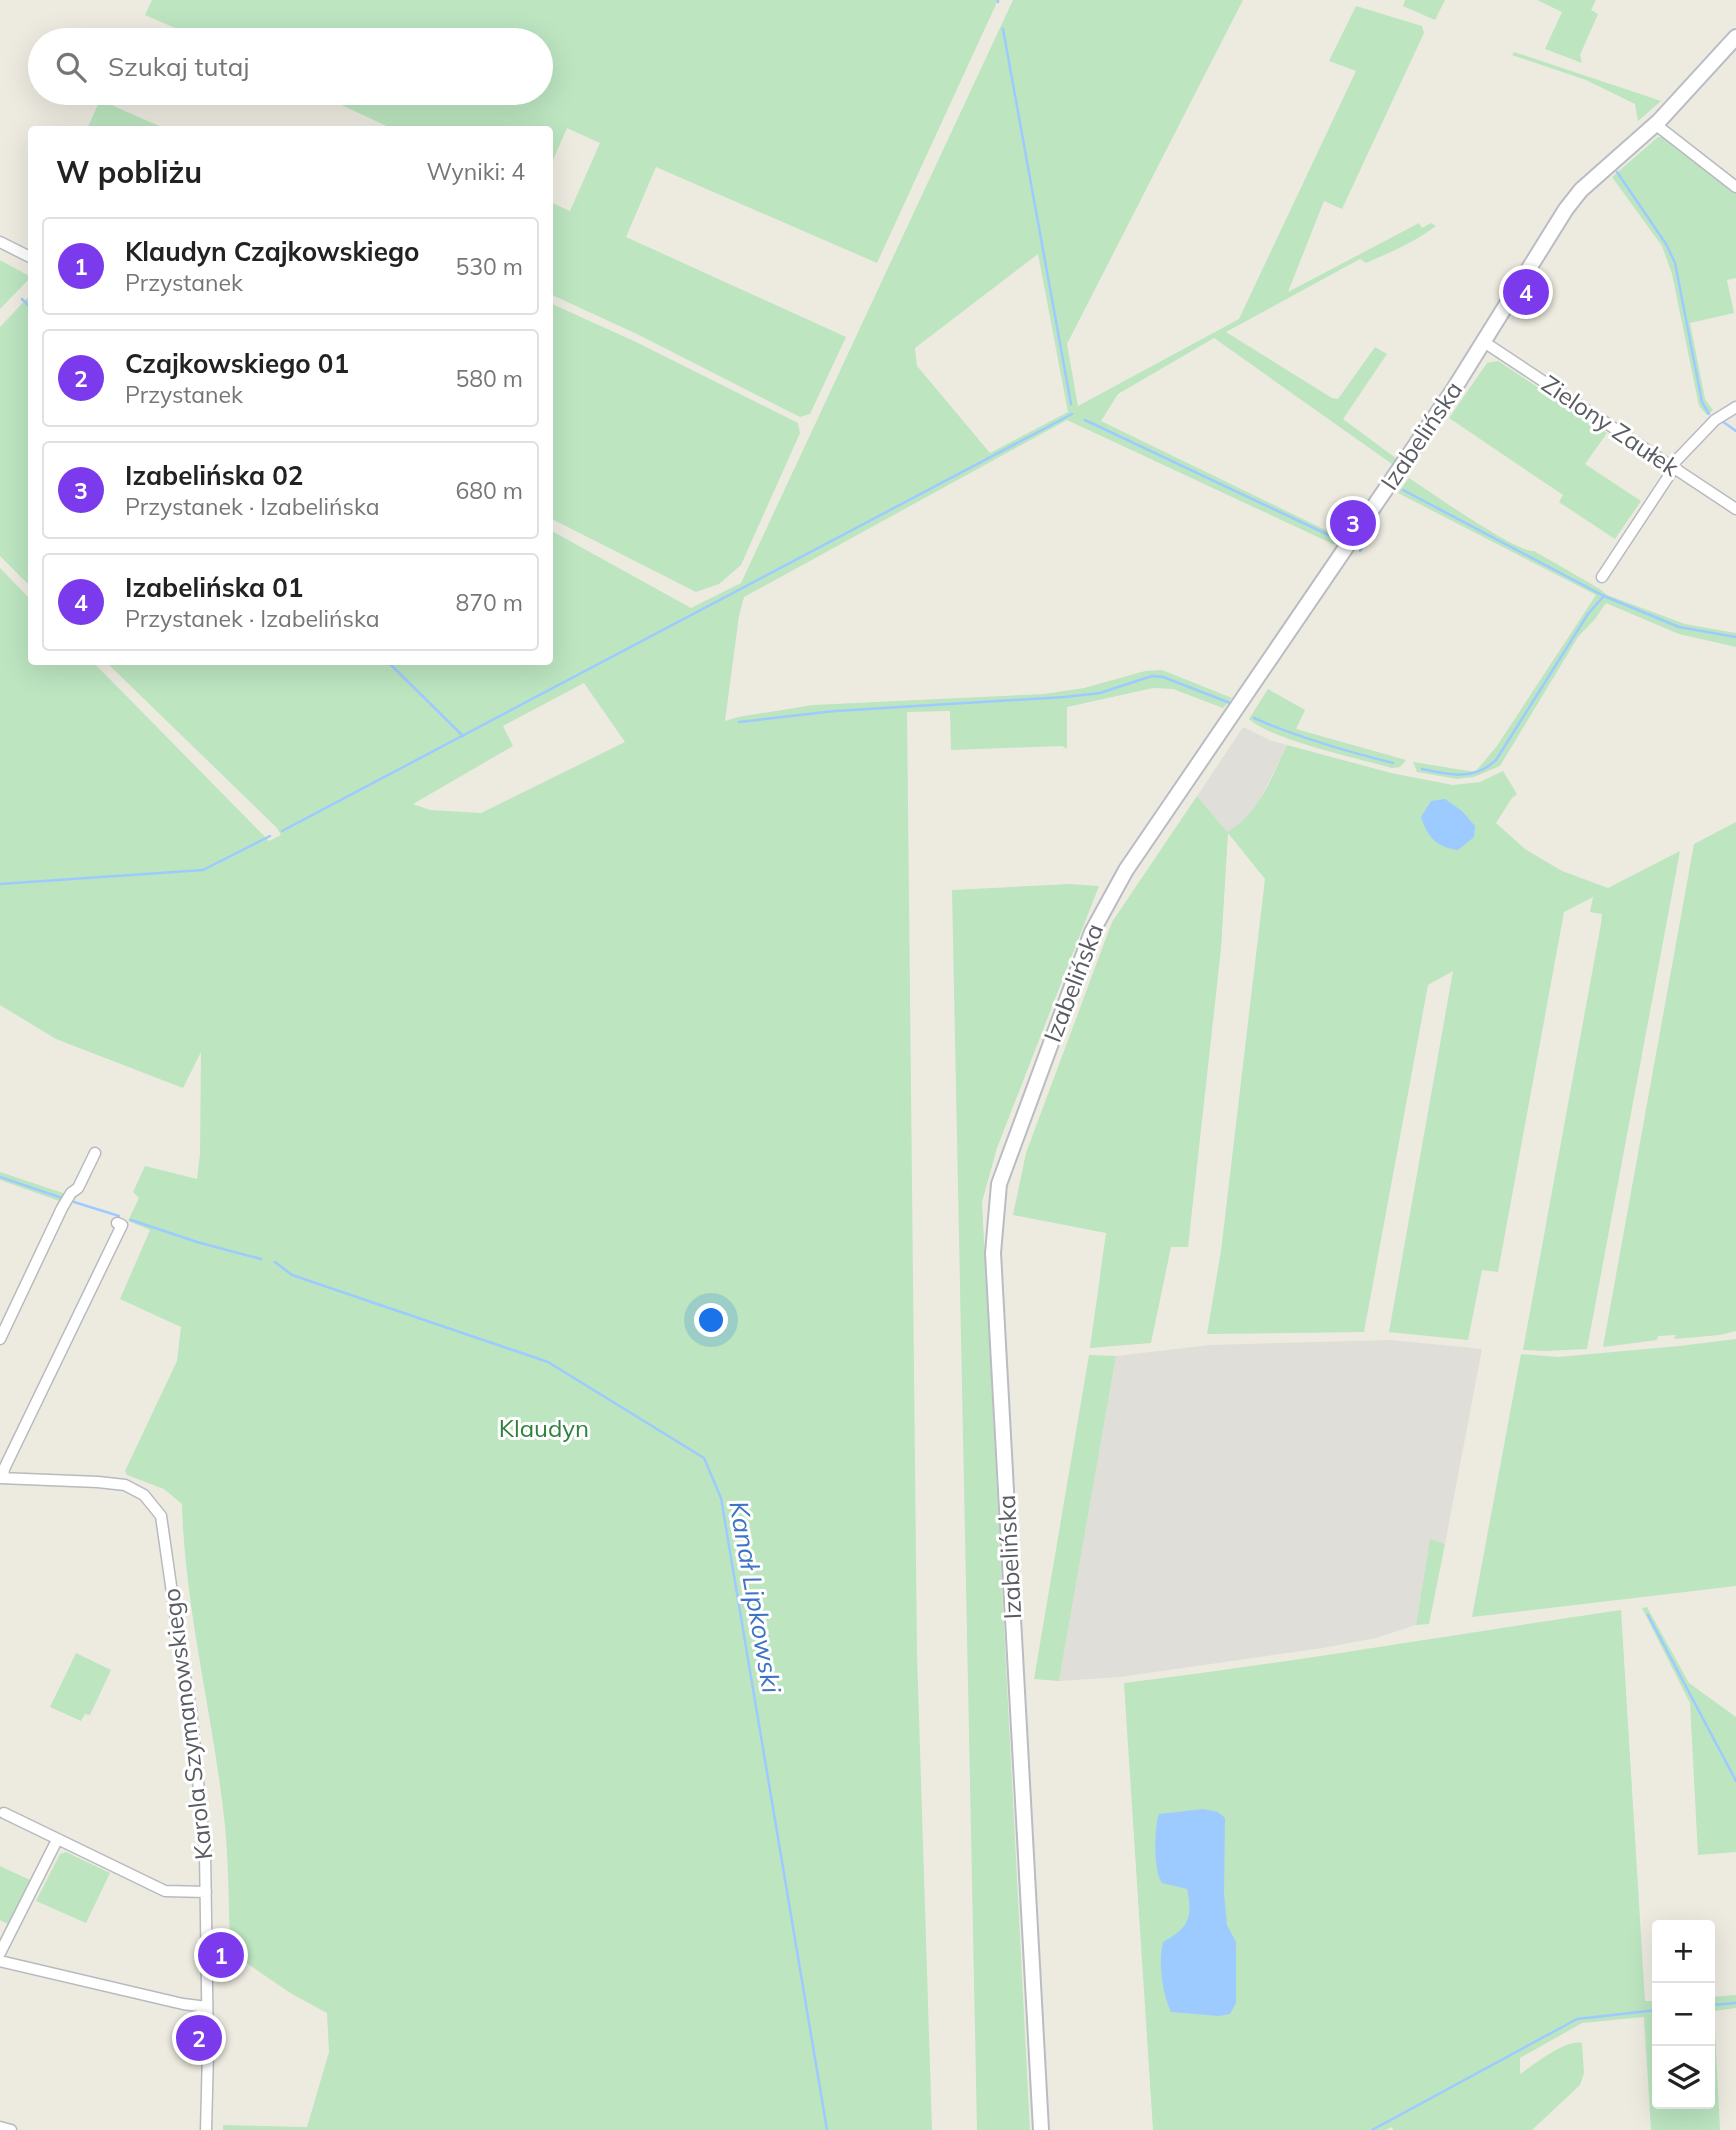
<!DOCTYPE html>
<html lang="pl">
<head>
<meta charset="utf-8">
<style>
  :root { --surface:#fff; --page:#f2f2f2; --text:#222; --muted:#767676; --line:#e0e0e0; --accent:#7c3aed }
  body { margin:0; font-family:Mulish,sans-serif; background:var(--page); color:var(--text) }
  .controls { position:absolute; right:21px; bottom:21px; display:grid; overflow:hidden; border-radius:7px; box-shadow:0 7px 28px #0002 }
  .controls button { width:63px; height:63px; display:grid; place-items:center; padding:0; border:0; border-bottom:2px solid var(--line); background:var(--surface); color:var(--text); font:35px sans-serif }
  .you { position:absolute; left:712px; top:1321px; width:24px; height:24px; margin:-18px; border:5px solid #fff; border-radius:50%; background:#1a73e8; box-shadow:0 0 0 10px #1a73e833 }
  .badge { display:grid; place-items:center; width:46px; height:46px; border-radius:50%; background:var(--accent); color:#fff; font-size:23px; font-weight:700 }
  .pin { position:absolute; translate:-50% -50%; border:4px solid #fff; box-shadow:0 2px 7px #0006 }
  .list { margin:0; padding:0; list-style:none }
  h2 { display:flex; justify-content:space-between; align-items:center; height:91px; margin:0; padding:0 28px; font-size:30px }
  h2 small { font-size:23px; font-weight:400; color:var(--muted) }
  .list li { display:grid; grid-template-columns:46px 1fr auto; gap:21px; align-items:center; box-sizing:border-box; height:98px; margin:0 14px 14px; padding:0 14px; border:2px solid var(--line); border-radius:7px }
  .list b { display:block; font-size:26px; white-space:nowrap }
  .list p { margin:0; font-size:23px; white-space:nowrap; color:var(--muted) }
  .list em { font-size:23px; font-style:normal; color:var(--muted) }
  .icon { flex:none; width:38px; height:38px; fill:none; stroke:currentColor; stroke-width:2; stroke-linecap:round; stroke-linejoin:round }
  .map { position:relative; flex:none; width:1736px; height:2130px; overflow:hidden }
  .search { position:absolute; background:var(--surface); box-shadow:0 7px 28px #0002; left:28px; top:28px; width:525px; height:77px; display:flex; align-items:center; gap:18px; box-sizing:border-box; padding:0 24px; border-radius:38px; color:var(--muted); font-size:26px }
  .panel { position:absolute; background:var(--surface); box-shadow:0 7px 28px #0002; left:28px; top:126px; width:525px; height:539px; border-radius:7px }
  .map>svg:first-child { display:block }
</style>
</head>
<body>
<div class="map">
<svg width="1736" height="2130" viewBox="0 0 1736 2130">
  <rect width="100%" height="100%" fill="#edebe0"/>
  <path fill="#e0ded8" d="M 1243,727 L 1270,740 L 1287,745 L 1257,806 L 1240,825 L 1227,832 L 1197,796 Z
    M 1391,1340 L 1482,1349 L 1445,1544 L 1430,1540 L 1416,1625 L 1376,1638 L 1323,1648 L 1120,1677 L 1059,1681 L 1116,1356 L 1210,1345 Z"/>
  <path fill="#bce5c0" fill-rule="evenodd" d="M 152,0 L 998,0 L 877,263 L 656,167 L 626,237 L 846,337 L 810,414 L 800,417 L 639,335 L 550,294 L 550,202 L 570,211 L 600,143 L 567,128 L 550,167 L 550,130 L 393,129 L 316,93 L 541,93 L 541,40 L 203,40 L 145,15 Z
    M 1013,0 L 1243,0 L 1067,344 L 1078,406 L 1239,319 L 1356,71 L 1329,61 L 1356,6 L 1422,26 L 1424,33 L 1342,209 L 1324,201 L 1288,292 L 1419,223 L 1422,228 L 1431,223 L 1436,226 C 1415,242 1391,252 1366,263 L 1360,259 L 1226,332 L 1332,398 L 1338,399 L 1375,347 L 1387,354 L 1343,419 L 1397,459 L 1392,464 L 1214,338 L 1118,394 L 1101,421 L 1340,537 L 1335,545 L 1067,420 L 744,597 L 739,616 L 725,721 L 738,717 L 813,705 L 1044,694 L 1084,688 L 1145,671 L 1162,670 L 1232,698 L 1223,708 L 1173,689 L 1153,688 L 1067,707 L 1067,749 L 1062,746 L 951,750 L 950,711 L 907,712 L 917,1654 L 932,2130 L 223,2130 L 223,2125 L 307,2127 L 329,2052 L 327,2013 L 292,1994 L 245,1962 L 230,1959 C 229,1915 229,1870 225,1826 C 214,1718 185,1613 182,1504 L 164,1489 L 127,1475 L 125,1471 L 177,1361 L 181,1327 L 120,1299 L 150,1230 L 128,1221 L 139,1198 L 133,1192 L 145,1166 L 197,1179 L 200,1154 L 201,1052 L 183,1088 L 56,1039 L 0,1005 L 0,568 L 31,600 L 32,662 L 93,662 L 269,841 L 281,835 L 277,828 L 106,662 L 550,662 L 550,530 L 691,608 L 741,583 ZM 1038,254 L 1068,412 L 990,453 L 917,366 L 915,348 ZM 584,683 L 625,742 L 481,813 L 430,810 L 413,804 L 513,746 L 503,726 Z
    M 1405,0 L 1445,0 L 1435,20 L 1403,6 Z
    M 1537,0 L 1596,0 L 1591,10 L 1598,14 L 1580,55 L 1582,63 L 1545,49 L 1562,12 Z
    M 1514,52 L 1661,101 L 1638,121 L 1635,104 L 1586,80 L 1512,55 Z
    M 100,100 L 166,129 L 87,129 Z
    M 1658,137 L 1668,137 L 1736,191 L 1736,278 L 1727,280 L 1734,313 L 1690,323 L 1705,399 L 1713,410 L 1707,415 L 1699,406 L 1672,274 L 1662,246 L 1612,177 Z
    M 0,260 L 31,277 L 0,309 Z
    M 31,294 L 31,587 L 0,556 L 0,327 Z
    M 550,303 L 636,342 L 798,423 L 800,433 L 741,565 L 719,584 L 696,592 L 550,518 Z
    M 1498,361 L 1607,433 L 1585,464 L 1641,501 L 1615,539 L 1559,502 L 1563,495 L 1449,418 L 1487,363 Z
    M 1409,478 C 1429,491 1517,553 1534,551 L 1600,589 L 1607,595 L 1685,624 L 1736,633 L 1736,647 L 1679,634 L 1606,603 L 1595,619 L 1578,637 L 1500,766 L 1474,777 L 1457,779 L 1417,772 L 1413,762 L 1475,772 L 1497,746 L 1596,595 L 1398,493 Z
    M 1268,689 L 1305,710 L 1296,729 L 1406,760 L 1400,767 L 1392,768 C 1360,759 1270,739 1249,719 Z
    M 1287,745 L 1391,773 L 1453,785 L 1480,782 L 1503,771 L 1517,794 L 1512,798 L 1496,823 L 1525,849 L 1562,871 L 1608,888 L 1680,851 L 1587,1349 L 1547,1351 L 1523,1350 L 1601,924 L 1602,914 L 1590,912 L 1593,897 L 1564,912 L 1498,1272 L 1482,1270 L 1468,1340 L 1389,1332 L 1453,971 L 1428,985 L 1364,1332 L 1207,1334 L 1221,1251 L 1265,879 L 1228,833 L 1221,949 L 1188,1247 L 1171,1247 L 1151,1343 L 1090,1348 L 1106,1233 L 1013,1215 L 1026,1153 L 1112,922 L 1197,796 L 1227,832 C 1260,814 1271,777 1287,745 Z
    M 1736,822 L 1736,1331 L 1720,1335 L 1674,1339 L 1676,1335 L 1658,1336 L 1657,1340 L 1603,1347 L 1694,844 Z
    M 1070,884 L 1099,886 L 997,1148 L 982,1202 L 1030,2130 L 977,2130 L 952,890 Z
    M 0,1172 L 66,1194 L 62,1202 L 0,1180 Z
    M 1736,1339 L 1736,1586 L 1472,1617 L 1521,1354 L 1558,1357 L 1679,1346 Z
    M 1089,1355 L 1116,1356 L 1059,1681 L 1034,1679 Z
    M 1430,1539 L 1445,1544 L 1429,1624 L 1416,1625 Z
    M 1647,1607 L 1689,1683 L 1736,1717 L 1736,1852 L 1698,1855 L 1690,1703 L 1642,1608 Z
    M 1621,1610 L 1645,2001 L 1657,2001 L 1657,2104 L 1710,2104 L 1710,1997 L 1736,1995 L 1736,2008 L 1714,2011 L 1720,2130 L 1651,2130 L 1644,2017 L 1582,2023 L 1520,2058 L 1520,2074 C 1534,2065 1565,2039 1582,2043 L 1584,2073 L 1580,2085 L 1532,2130 L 1393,2130 L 1392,2127 L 1386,2130 L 1153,2130 L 1124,1683 C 1290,1663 1455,1634 1621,1610 Z
    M 76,1653 L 111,1670 L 90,1715 L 85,1714 L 81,1721 L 50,1707 Z
    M 66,1852 L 110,1873 L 86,1923 L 36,1901 L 60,1854 Z
    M 0,1866 L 30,1880 L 8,1924 L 0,1920 Z"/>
  <path fill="#9ecbff" d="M 1445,799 L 1462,811 L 1475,826 L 1474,837 L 1458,850 C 1437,848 1427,836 1421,817 L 1431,801 Z
    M 1203,1809 L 1218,1812 L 1225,1818 L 1224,1894 L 1227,1925 L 1236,1942 L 1236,2003 L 1230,2014 L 1219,2016 L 1171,2012 C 1162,1992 1158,1963 1163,1942 C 1189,1928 1193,1917 1187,1889 L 1162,1883 C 1153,1870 1154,1829 1159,1814 Z"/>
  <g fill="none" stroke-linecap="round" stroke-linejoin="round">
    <path stroke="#9ecbff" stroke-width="2.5" d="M 998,0 L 998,2
      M 1003,29 L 1071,404
      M 1617,172 L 1666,244 L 1675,263 L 1702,402 L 1709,414
      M 22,299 L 32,309
      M 1085,420 L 1337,539
      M 1722,421 L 1736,431
      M 1403,490 L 1604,596 L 1679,627 L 1736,637
      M 1360,551 L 1376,528
      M 388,662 L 463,736
      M 1254,718 C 1299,738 1345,751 1393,763
      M 739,722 L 835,711 L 1065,697 L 1100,693 L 1152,676 L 1163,677 L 1230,703
      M 1422,769 C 1449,775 1474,781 1496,760 L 1588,614 L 1603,597
      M 282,831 L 1072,414
      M 0,884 L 203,870 L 270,836
      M 0,1177 L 62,1198
      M 74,1202 L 119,1216
      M 131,1220 L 197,1242 L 261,1259
      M 275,1262 L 292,1275 L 548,1362 L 704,1458 L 721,1498 L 827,2130
      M 1648,1615 L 1736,1781
      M 1710,2005 L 1736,2003
      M 1372,2130 L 1577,2019 L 1657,2010"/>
    <g stroke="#b8bac0" stroke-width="13">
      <path id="street" d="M 1655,124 L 1736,187
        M 0,242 L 32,258
        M 1484,342 L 1736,509
        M 1671,466 L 1715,420 L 1736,407
        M 1602,577 L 1674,468
        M 0,1339 L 62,1208 L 71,1193 L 78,1188 L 95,1153
        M 0,1478 L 98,1482 L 125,1485 L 144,1495 L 161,1516 L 181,1655 L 191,1709 L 205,1852 L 208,2052 L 206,2130
        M 3,1478 L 4,1469 L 122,1225 L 117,1223
        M 4,1813 L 165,1891 L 206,1892
        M 0,1953 L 57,1840
        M 0,1961 L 183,2004 L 207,2007
        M 0,2127 L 11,2130"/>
    </g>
    <g stroke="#b9bcc3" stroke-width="18">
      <path id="secondary" d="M 1041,2130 L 993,1253 L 999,1184 L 1092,932 L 1126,870 L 1454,389 L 1566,209 L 1581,190 L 1659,121 L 1736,37"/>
    </g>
    <use href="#street" stroke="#fff" stroke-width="10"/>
    <use href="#secondary" stroke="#fff" stroke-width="14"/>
  </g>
  <g text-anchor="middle" stroke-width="6" stroke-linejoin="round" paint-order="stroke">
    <g font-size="24" fill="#595c62" stroke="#fff">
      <text transform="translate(1610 426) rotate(34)" y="8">Zielony Zaułek</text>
      <text transform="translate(1422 436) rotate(-56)" y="8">Izabelińska</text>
      <text transform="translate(1074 983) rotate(-69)" y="8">Izabelińska</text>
      <text transform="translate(1010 1557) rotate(-93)" y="8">Izabelińska</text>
      <text transform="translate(188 1724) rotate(-97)" y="8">Karola Szymanowskiego</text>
    </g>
    <g font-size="24" fill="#31813d" stroke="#fff">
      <text x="544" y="1437">Klaudyn</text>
    </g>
    <g font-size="26" font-style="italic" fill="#3e73c5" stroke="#fff">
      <text transform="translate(755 1597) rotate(80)" y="9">Kanał Lipkowski</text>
    </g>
  </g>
</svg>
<div class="controls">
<button>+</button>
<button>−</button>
<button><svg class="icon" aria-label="layers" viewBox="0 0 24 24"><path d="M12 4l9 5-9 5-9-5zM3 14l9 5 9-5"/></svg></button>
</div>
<div class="you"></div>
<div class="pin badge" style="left:221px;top:1955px">1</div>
<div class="pin badge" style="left:199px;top:2038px">2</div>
<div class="pin badge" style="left:1353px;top:523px">3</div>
<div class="pin badge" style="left:1526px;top:292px">4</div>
<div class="search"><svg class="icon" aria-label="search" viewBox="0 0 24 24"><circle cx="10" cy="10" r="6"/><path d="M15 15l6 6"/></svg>Szukaj tutaj</div>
<section class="panel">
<h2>W pobliżu<small>Wyniki: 4</small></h2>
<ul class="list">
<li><span class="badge">1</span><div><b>Klaudyn Czajkowskiego</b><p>Przystanek</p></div><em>530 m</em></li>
<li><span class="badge">2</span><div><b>Czajkowskiego 01</b><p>Przystanek</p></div><em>580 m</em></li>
<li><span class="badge">3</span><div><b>Izabelińska 02</b><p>Przystanek · Izabelińska</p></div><em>680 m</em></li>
<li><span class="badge">4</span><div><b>Izabelińska 01</b><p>Przystanek · Izabelińska</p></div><em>870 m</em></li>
</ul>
</section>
</div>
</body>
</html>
